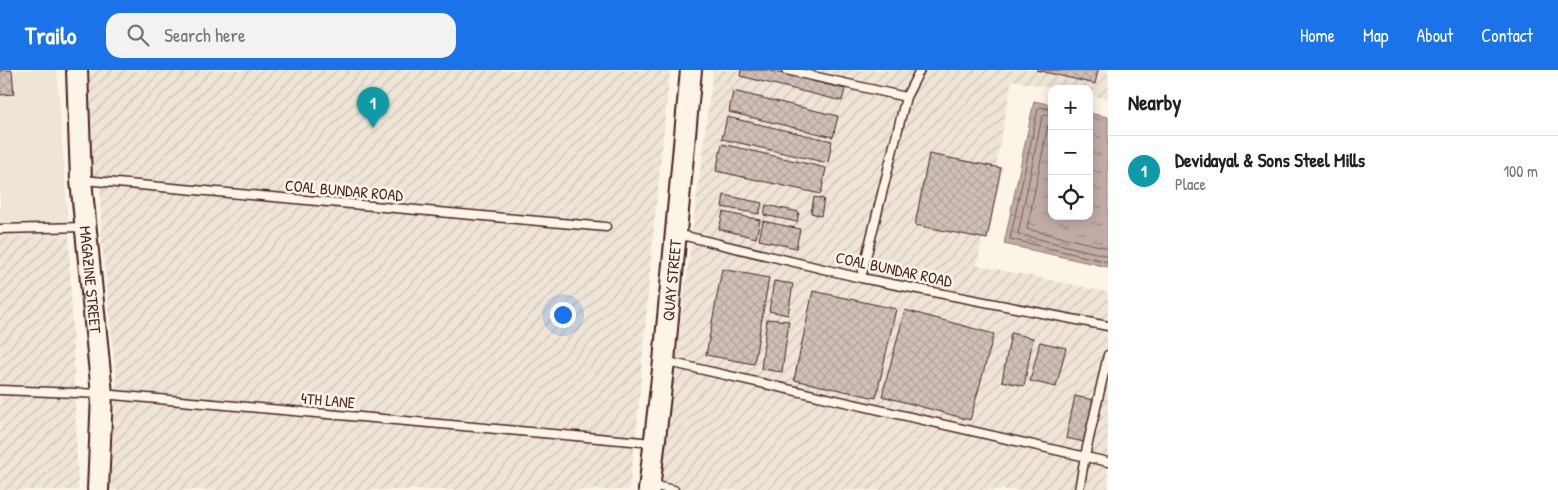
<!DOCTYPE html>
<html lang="en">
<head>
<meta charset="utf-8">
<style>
  :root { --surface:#fff; --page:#f2f2f2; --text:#202124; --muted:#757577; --line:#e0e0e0; --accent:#1a73e8 }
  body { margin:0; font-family:"Patrick Hand",sans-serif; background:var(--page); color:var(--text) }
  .controls { position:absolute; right:15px; top:15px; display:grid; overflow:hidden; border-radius:10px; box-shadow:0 2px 12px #0003 }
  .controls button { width:45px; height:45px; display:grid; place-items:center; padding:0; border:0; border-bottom:1px solid var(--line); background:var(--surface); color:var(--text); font:25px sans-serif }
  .you { position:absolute; left:562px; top:244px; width:18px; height:18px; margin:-12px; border:4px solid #fff; border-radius:50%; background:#1a73e8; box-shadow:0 0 0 8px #1a73e833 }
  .badge { display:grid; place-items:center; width:32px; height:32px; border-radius:50%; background:var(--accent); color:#fff; font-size:16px; font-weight:700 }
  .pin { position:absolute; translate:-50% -41px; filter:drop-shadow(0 1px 2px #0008) }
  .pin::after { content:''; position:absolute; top:26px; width:18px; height:15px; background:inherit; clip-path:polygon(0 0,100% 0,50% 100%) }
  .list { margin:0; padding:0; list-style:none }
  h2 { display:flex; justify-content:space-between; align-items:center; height:65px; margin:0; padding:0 20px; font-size:21px }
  h2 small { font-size:16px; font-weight:400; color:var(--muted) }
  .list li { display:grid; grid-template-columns:32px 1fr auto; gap:15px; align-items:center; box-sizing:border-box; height:70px; padding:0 20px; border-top:1px solid var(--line) }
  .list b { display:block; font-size:19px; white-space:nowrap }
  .list p { margin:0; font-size:16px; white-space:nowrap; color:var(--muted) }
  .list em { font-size:16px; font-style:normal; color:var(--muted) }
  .icon { flex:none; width:28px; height:28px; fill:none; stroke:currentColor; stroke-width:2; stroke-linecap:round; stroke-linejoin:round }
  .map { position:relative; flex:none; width:1108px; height:420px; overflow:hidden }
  header { display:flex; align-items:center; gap:30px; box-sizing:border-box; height:70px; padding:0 25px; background:var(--accent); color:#fff }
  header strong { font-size:24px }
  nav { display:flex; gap:28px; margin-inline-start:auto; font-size:18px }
  .search { width:350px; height:45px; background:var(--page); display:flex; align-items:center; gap:12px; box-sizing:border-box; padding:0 18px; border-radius:15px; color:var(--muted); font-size:19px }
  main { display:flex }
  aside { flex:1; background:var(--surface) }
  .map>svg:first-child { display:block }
</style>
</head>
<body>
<header>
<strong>Trailo</strong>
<div class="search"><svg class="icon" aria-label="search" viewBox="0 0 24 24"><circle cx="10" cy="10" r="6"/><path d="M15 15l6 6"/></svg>Search here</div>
<nav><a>Home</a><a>Map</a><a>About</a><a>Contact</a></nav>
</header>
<main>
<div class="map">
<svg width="1108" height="420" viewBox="0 0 1108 420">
  <defs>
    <pattern id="industrial-furrows" width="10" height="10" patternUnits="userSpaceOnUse" patternTransform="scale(1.25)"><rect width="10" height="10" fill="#eee5d7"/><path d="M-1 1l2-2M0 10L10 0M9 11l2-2" fill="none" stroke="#cec4b9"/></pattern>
    <pattern id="water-ripples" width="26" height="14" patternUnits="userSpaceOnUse" patternTransform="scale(1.25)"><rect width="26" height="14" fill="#c0aca5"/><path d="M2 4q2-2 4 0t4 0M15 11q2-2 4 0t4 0" fill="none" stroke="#9e8b87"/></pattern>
    <pattern id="building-cross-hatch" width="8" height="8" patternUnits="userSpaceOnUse" patternTransform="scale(1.25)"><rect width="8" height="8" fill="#cfc0b7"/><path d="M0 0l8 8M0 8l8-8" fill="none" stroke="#b3a59e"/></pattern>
  </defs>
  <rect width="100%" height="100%" fill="#fcf5e5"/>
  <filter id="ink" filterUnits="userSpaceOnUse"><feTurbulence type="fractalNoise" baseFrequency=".02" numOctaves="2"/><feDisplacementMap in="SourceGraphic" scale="10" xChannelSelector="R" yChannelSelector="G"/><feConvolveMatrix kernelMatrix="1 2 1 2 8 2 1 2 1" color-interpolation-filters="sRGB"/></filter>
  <g filter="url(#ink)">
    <path fill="#eee5d7" d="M 0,0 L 57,0 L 69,166 L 0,168 Z"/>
    <path fill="url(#industrial-furrows)" d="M 81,0 L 670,0 L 654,155 L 637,354 L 629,420 L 110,420 L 116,309 L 101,163 L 100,108 L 82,106 Z
      M 713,0 L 1108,0 L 1108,29 L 1089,25 L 1089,19 L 1055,19 L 1012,10 L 977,195 L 1108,222 L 1108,420 L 662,420 L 667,359 Z
      M 69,166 L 78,420 L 0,420 L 0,168 Z"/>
    <path fill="url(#water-ripples)" stroke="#917474" d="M 1034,31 L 1052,35 L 1052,146 L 1089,146 L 1089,43 L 1108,47 L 1108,197 L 1004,174 Z"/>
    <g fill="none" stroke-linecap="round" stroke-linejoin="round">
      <path stroke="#79575c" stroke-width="1" d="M 1052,39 L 1040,37 L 1038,39 L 1010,169 L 1108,192
        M 1052,46 L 1045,45 L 1042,47 L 1018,164 L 1108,186
        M 1052,53 L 1048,55 L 1027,159 L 1108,178"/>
    </g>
    <path fill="url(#building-cross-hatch)" stroke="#4a1f2b" d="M 0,0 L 12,0 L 14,24 L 0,25 Z
      M 741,0 L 767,0 L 845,19 L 842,31 L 740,6 Z
      M 1036,0 L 1098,0 L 1095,14 Z
      M 733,21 L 838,46 L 833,67 L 729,42 Z
      M 727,47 L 832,71 L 828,93 L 722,69 Z
      M 722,74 L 826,98 L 821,124 L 716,101 Z
      M 929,84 L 1001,98 L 987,169 L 915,155 Z
      M 724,125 L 762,133 L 759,144 L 722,137 Z
      M 814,127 L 824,129 L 821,146 L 811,143 Z
      M 766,135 L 799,142 L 797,152 L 764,145 Z
      M 723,142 L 760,150 L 756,168 L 719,159 Z
      M 763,151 L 800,159 L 796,178 L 759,170 Z
      M 722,199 L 769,208 L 754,294 L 706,285 Z
      M 774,211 L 793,214 L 788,245 L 769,241 Z
      M 813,221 L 896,239 L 876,328 L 794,310 Z
      M 905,240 L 994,264 L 970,350 L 882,326 Z
      M 767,249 L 789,251 L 782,302 L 761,299 Z
      M 1011,263 L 1033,268 L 1024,316 L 1002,311 Z
      M 1040,272 L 1066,278 L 1056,317 L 1030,311 Z
      M 1075,326 L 1093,330 L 1084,372 L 1066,368 Z"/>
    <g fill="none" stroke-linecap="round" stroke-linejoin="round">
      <g stroke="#4a1f2b" stroke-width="11">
        <path id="service" d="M 786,0 L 906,27
          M 83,110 L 606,157
          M 0,159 L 85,157
          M 677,164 L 861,208 L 1108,256
          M 861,208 L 906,27 L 920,0
          M 664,291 L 1108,392
          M 0,320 L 102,324 L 654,373
          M 651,415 L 674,420
          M 1079,420 L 1085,386 L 1108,285"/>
      </g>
      <g stroke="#4a1f2b" stroke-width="24">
        <g id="tertiary">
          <path id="s1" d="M 77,0 L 81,110 L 102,324 L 98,420"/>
          <path id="s2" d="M 649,420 L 664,291 L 691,0"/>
        </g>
      </g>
      <use href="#service" stroke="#fcf5e5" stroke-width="8"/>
      <use href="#tertiary" stroke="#fcf5e5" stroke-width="20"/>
    </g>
  </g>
  <g text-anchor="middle" stroke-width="5" stroke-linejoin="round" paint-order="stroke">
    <g font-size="16" fill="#4a1f2b" stroke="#fcf5e5">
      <text transform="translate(344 120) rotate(5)" y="6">COAL BUNDAR ROAD</text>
      <text transform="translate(894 199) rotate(12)" y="6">COAL BUNDAR ROAD</text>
      <text dy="6" stroke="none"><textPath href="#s1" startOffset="210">MAGAZINE STREET</textPath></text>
      <text dy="6" stroke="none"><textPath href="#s2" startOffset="211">QUAY STREET</textPath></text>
      <text transform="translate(328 330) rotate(5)" y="6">4TH LANE</text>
    </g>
  </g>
</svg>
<div class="controls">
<button>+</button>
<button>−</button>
<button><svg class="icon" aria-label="locate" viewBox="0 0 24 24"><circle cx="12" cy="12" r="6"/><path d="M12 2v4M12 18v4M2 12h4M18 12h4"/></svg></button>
</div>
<div class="you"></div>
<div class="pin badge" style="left:373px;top:58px;background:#0f9aa8">1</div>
</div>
<aside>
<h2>Nearby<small></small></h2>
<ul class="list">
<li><span class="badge" style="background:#0f9aa8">1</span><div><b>Devidayal &amp; Sons Steel Mills</b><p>Place</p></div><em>100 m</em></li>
</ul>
</aside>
</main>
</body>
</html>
